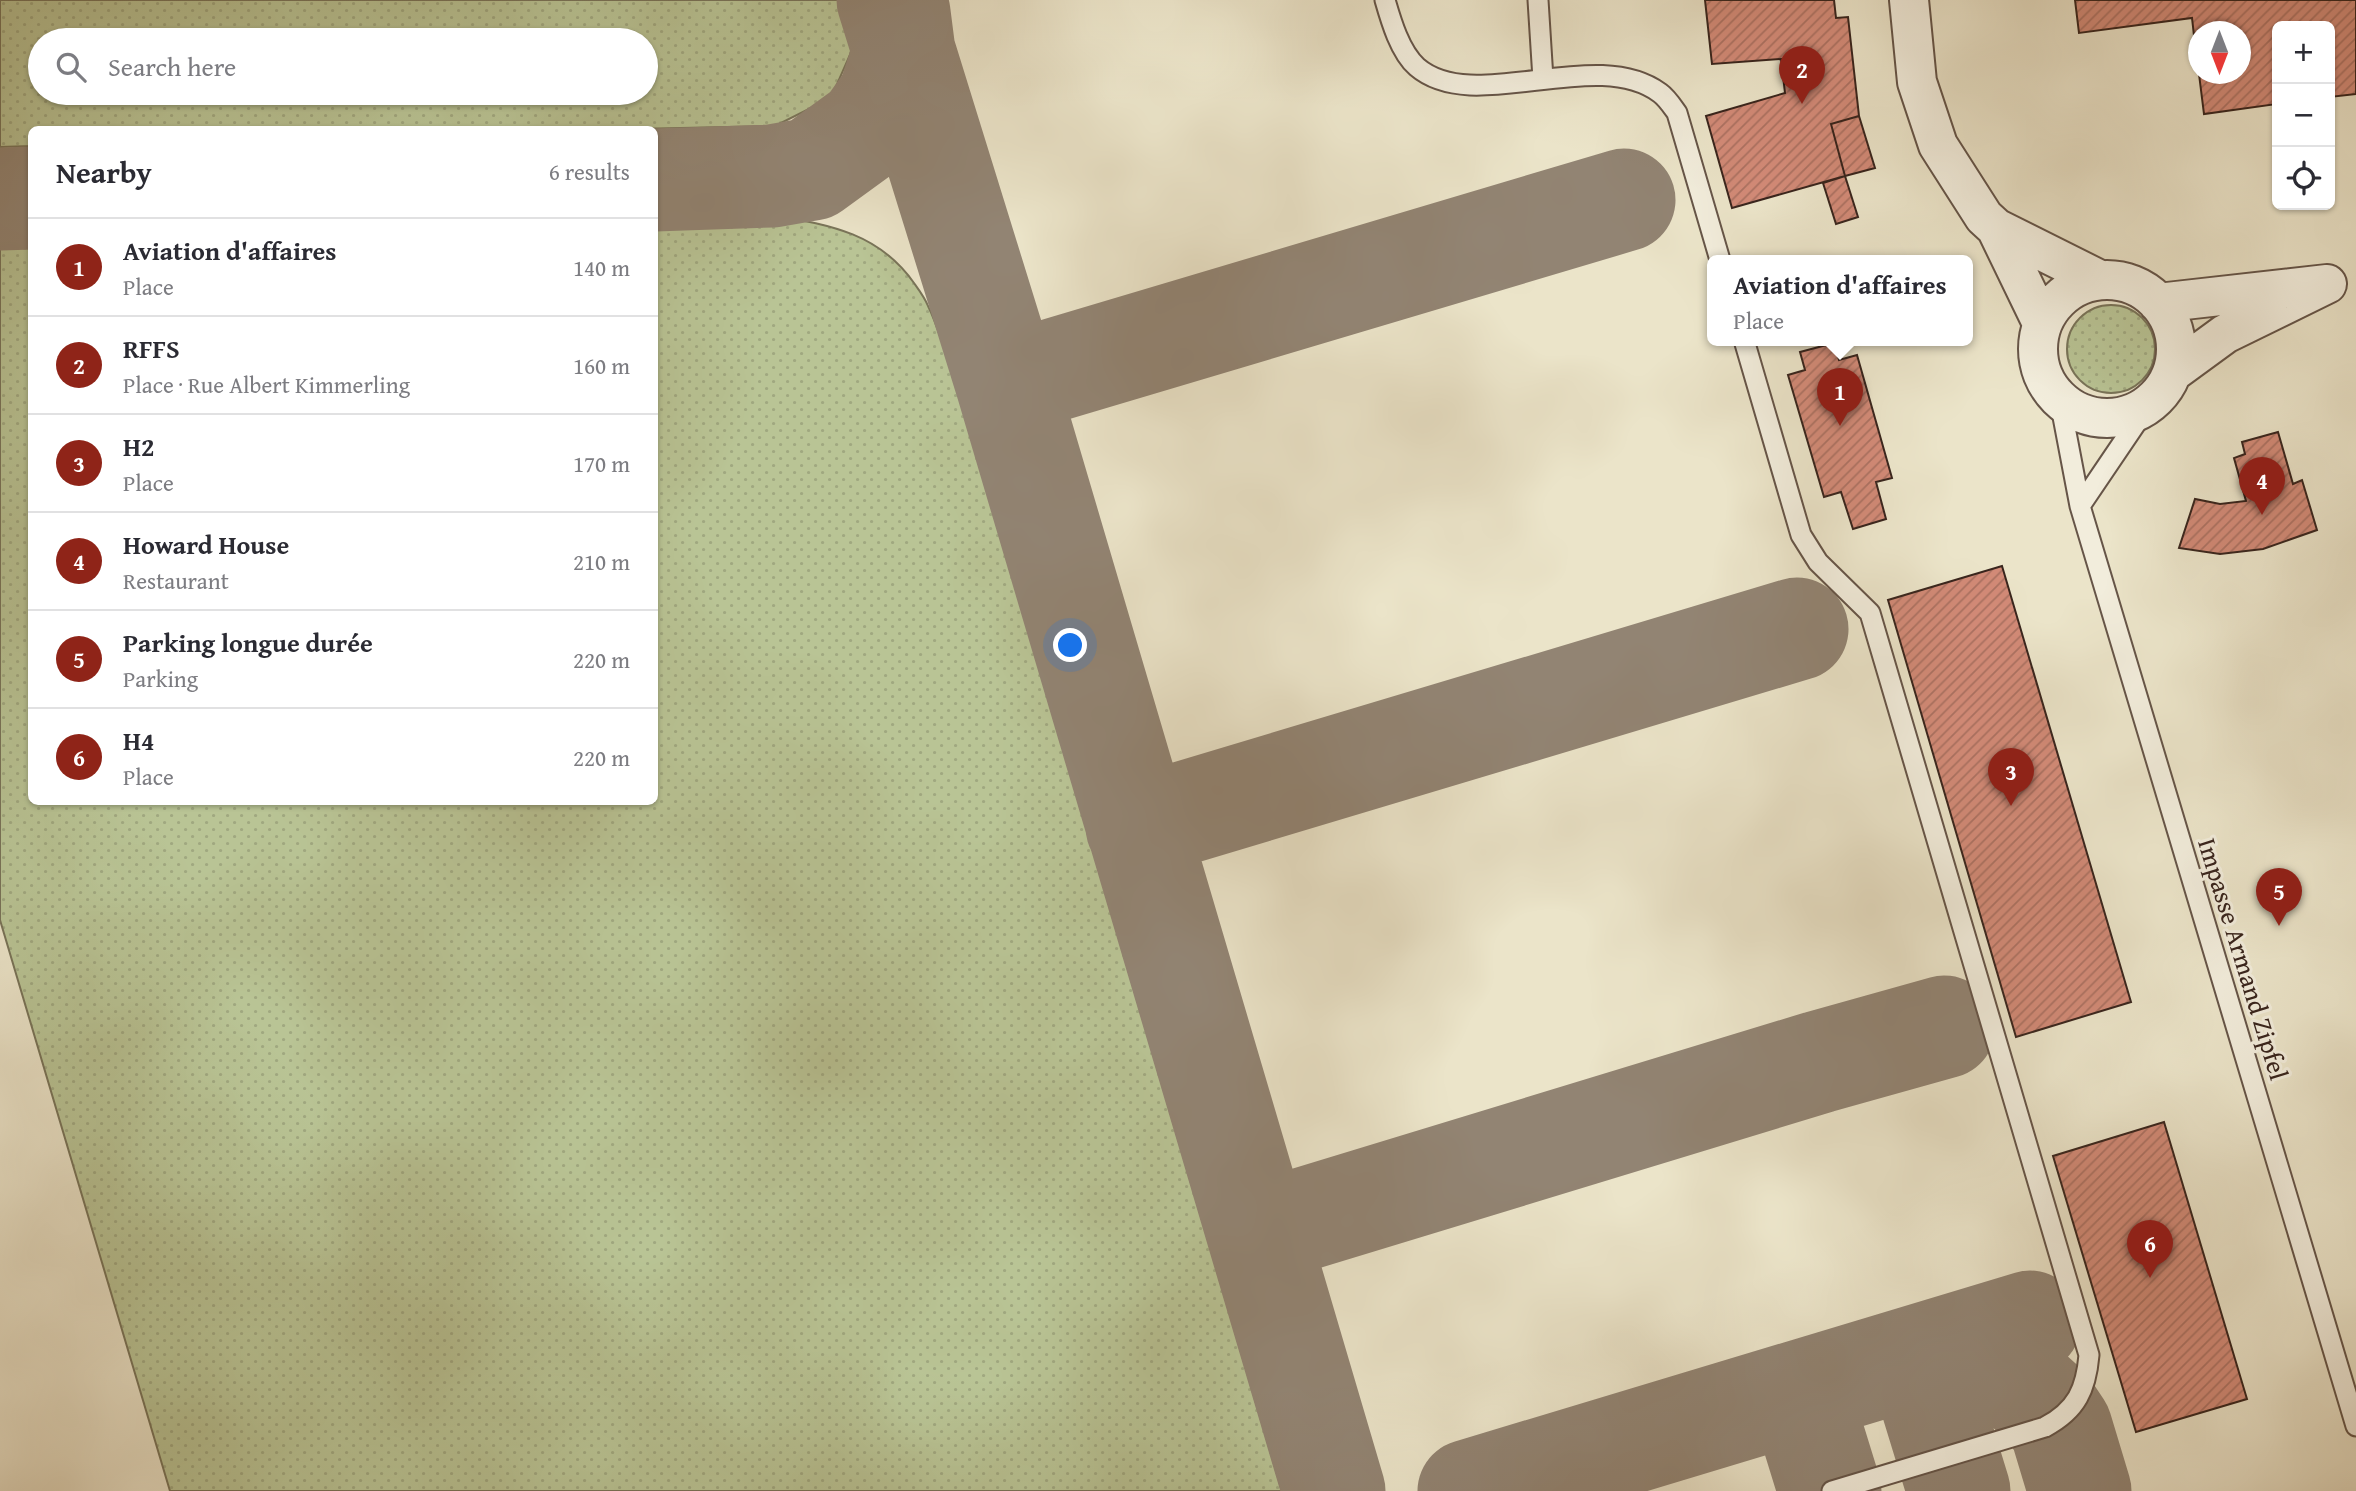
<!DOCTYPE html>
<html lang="en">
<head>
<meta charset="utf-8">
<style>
  :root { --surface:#fff; --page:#f2f2f3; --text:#2b2b33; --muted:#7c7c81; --line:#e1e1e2; --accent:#8f2418 }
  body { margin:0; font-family:"Gentium Book Plus",serif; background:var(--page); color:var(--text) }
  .controls { position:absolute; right:21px; top:21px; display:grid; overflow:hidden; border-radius:10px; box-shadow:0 2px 5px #0004 }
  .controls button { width:63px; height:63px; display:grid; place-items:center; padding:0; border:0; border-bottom:2px solid var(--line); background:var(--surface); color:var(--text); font:35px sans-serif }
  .compass { position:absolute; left:2188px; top:21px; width:63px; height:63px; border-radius:50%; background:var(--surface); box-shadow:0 2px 5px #0004; rotate:180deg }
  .you { position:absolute; left:1071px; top:646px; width:24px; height:24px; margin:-18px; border:5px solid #fff; border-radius:50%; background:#1a73e8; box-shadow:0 0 0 10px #1a73e833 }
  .badge { display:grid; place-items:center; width:46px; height:46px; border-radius:50%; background:var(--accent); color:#fff; font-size:23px; font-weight:700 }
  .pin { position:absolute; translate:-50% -58px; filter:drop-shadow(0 2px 4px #0008) }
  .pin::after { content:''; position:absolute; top:37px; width:24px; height:21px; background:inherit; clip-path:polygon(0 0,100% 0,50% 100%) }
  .popup { position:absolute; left:1707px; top:255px; width:266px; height:91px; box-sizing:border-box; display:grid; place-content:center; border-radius:10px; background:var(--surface); filter:drop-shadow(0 2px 5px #0005); font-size:23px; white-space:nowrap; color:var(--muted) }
  .popup b { font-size:26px; color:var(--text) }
  .popup::after { content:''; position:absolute; left:50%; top:100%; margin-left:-14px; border:14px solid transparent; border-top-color:var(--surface) }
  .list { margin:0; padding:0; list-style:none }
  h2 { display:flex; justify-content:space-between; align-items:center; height:91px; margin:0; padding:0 28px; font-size:30px }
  h2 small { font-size:23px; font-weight:400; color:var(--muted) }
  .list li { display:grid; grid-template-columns:46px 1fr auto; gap:21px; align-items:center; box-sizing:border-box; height:98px; padding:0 28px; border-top:2px solid var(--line) }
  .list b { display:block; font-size:26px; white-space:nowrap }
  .list p { margin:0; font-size:23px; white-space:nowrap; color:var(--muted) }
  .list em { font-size:23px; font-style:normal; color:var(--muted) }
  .icon { flex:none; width:38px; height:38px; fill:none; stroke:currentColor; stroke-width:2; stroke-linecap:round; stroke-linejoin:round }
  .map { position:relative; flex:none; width:2356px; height:1491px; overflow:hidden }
  .search { position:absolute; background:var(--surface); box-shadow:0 2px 5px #0004; left:28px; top:28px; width:630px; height:77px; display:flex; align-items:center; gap:18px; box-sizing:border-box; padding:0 24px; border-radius:38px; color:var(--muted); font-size:26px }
  .panel { position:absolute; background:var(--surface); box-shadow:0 2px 5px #0004; left:28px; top:126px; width:630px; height:679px; border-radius:10px }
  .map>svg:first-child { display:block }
</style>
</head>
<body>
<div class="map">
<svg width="2356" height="1491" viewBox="0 0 2356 1491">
  <defs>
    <pattern id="grass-dots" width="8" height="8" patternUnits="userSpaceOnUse" patternTransform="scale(1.75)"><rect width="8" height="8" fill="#b9c495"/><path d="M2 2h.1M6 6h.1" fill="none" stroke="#a0a880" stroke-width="1.8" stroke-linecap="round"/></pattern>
    <pattern id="building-hatch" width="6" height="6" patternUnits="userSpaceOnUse" patternTransform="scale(1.75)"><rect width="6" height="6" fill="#d28a77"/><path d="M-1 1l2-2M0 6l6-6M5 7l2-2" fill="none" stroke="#ab7161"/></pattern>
  </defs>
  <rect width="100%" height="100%" fill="#ebe4c9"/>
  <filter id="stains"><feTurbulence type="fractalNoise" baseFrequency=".00286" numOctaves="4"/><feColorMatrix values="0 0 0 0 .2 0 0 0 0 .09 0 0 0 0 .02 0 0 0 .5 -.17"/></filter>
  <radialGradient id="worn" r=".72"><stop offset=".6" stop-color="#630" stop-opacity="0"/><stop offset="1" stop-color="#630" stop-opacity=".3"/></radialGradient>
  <path fill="url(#grass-dots)" stroke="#797459" stroke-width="2" fill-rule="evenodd" d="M 0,0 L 838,0 L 853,48 L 831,98 L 775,126 L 586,130 L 32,130 L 31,146 L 0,147 ZM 40,40 L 646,40 L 646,93 L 40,93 Z
    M 773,215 C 830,225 879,233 914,283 C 919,290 925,298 928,306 C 936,322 941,340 947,356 L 1282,1491 L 170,1491 L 0,920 L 0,237 L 31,236 L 32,802 L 654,802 L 655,219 Z
    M2067 349a44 44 0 1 1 88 0a44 44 0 1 1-88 0Z"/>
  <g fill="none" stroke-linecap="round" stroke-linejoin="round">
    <path stroke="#928473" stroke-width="103" d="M 888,0 L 1007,384 L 1334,1491
      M 654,180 L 772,176 L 812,169 L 867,129 L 889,98 L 904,52 L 899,13
      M 0,199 L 32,198
      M 1007,384 L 1624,200
      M 1137,827 L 1797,629
      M 1258,1233 L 1819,1062 L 1944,1027
      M 2007,1371 L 2047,1407 L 2061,1428 L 2080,1491
      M 1928,1390 L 1959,1491
      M 1809,1423 L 1830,1491
      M 1469,1491 L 2030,1322"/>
  </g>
  <path fill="url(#building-hatch)" stroke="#39251d" stroke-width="2" d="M 1705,0 L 1834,0 L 1836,18 L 1848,17 L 1859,116 L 1831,124 L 1845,176 L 1732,208 L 1706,116 L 1785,93 L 1781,59 L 1712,64 Z
    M 2075,0 L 2356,0 L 2356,94 L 2330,97 L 2330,26 L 2277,26 L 2277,104 L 2204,114 L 2199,74 L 2240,74 L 2240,32 L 2198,32 L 2198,71 L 2192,18 L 2079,33 Z
    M 1859,116 L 1875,168 L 1845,176 L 1831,124 Z
    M 1845,176 L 1858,217 L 1836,224 L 1823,183 Z
    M 1834,343 L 1839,360 L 1857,355 L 1892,478 L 1876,482 L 1886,519 L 1853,529 L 1841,492 L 1824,497 L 1788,375 L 1805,370 L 1800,352 Z
    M 2278,432 L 2293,484 L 2302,480 L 2317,530 L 2263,549 L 2220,554 L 2179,548 L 2195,499 L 2220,504 L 2246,501 L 2234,458 L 2245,454 L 2242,442 Z
    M 2002,566 L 2131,1002 L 2016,1037 L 1888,600 Z
    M 2164,1122 L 2247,1399 L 2136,1432 L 2053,1156 Z"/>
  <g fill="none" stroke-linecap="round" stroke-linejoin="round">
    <g stroke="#665548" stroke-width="23">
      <path id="service" d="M 1385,0 C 1391,21 1400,52 1417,67 C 1474,116 1595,45 1660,93 C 1667,98 1672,106 1677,113 L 1720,260
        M 1538,0 L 1543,79
        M 1744,340 L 1801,535 L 1818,562 L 1870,613 L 2089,1355 C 2086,1389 2077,1410 2045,1427 L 1832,1491
        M 2060,401 L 2080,506 L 2356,1426
        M 2080,506 L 2147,407"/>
    </g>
    <g stroke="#665548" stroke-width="42">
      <path id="minor" d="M 1909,0 L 1917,82 L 1938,145 L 1984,217 L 1996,228
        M2038 349a69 69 0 1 1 138 0a69 69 0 1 1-138 0Z
        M 2158,303 L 2327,284 L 2225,334 L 2173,372
        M 2042,323 L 1996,228 L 2100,280"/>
    </g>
    <use href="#service" stroke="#f2eddc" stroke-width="19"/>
    <use href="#minor" stroke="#f2eddc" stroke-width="38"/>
  </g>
  <g text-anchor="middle" stroke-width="6" stroke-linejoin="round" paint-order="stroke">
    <g font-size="26" fill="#39251d" stroke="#f2eddc">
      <text transform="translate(2243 959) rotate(73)" y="9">Impasse Armand Zipfel</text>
    </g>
  </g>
  <rect width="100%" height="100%" filter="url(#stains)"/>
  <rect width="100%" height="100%" fill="url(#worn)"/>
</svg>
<div class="controls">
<button>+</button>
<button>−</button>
<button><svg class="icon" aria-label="locate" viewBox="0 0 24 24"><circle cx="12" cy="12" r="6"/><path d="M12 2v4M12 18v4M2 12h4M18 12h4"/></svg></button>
</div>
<svg class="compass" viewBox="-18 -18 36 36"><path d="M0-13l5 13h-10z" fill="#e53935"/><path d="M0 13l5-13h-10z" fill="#7c7c81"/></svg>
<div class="you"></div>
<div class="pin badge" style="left:1840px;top:426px">1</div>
<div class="popup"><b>Aviation d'affaires</b>Place</div>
<div class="pin badge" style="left:1802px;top:104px">2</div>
<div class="pin badge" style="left:2011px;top:806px">3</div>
<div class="pin badge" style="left:2262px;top:515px">4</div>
<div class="pin badge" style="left:2279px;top:926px">5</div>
<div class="pin badge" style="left:2150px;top:1278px">6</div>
<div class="search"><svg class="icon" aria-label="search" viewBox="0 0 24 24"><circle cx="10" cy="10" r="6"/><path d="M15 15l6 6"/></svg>Search here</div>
<section class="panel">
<h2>Nearby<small>6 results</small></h2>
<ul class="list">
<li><span class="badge">1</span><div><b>Aviation d'affaires</b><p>Place</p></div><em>140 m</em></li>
<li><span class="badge">2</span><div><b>RFFS</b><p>Place · Rue Albert Kimmerling</p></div><em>160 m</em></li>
<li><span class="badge">3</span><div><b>H2</b><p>Place</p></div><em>170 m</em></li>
<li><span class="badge">4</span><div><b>Howard House</b><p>Restaurant</p></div><em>210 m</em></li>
<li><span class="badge">5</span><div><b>Parking longue durée</b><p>Parking</p></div><em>220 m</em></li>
<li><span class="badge">6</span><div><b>H4</b><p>Place</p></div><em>220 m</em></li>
</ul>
</section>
</div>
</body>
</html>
